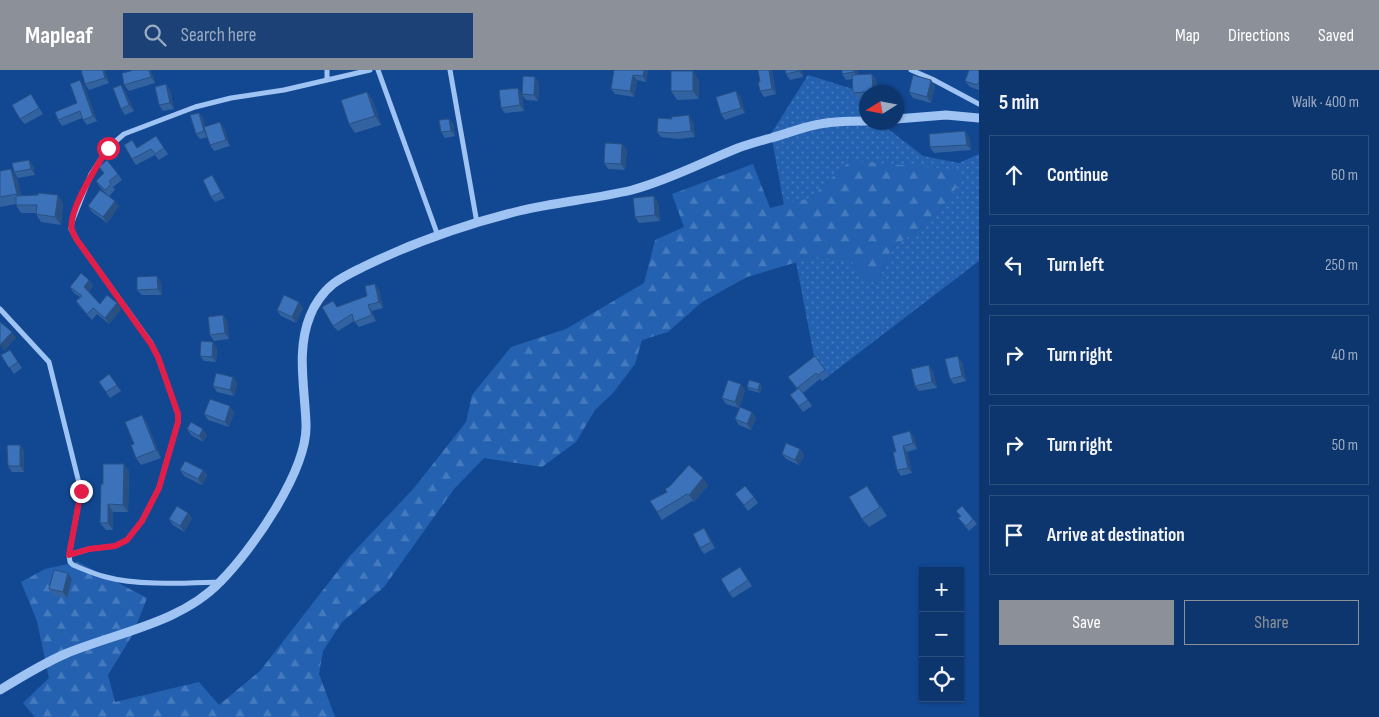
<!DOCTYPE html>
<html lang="en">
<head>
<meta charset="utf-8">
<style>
  :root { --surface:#0e366e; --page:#1c4176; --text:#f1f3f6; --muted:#9babc2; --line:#2e5081; --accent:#8c9099 }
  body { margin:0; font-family:"Sofia Sans Condensed",sans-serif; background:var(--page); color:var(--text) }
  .controls { position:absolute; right:15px; bottom:15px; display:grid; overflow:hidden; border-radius:0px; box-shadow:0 1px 4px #0004 }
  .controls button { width:45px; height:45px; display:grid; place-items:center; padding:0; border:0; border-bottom:1px solid var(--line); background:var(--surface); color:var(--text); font:25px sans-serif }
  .compass { position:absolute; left:859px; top:15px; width:45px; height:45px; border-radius:50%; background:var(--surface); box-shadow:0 1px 4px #0004; rotate:259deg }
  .stop { position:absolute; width:15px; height:15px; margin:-11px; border:4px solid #e11d48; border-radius:50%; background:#fff }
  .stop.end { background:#e11d48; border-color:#fff; box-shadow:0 1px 5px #0008 }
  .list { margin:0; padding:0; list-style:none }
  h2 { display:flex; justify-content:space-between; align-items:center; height:65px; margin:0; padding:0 20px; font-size:21px }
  h2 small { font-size:16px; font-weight:400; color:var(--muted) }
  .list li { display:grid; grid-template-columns:32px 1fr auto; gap:15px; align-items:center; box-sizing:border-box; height:80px; margin:0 10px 10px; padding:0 10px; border:1px solid var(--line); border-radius:0px }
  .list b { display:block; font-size:19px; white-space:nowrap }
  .list em { font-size:16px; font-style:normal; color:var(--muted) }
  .actions { display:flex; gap:10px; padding:15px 20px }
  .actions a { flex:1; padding:11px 0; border:1px solid var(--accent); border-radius:0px; text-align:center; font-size:18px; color:var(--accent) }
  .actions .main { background:var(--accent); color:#fff }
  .icon { flex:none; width:28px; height:28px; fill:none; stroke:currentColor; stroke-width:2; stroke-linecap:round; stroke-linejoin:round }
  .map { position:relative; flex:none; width:979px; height:647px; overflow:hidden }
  header { display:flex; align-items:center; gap:30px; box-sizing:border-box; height:70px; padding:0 25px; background:var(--accent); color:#fff }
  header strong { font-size:24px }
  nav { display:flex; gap:28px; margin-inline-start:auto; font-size:18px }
  .search { width:350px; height:45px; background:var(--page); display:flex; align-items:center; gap:12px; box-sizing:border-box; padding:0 18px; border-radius:0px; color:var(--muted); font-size:19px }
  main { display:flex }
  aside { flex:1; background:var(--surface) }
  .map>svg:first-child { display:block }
</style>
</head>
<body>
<header>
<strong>Mapleaf</strong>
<div class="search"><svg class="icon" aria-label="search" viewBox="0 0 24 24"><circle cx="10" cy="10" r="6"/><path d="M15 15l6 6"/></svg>Search here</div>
<nav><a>Map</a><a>Directions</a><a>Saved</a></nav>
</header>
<main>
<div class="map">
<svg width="979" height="647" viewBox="0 0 979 647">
  <defs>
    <pattern id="grass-dots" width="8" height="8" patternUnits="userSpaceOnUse" patternTransform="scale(1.25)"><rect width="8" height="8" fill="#2462b1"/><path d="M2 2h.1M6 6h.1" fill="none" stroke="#457abd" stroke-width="1.8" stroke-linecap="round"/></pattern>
    <pattern id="forest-firs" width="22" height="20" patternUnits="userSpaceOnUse" patternTransform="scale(1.25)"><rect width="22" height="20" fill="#2462b1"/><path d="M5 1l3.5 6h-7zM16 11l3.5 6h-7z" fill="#457abd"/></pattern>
  </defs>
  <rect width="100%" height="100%" fill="#124892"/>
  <path fill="url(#grass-dots)" d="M 808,5 L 856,20 L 866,32 L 866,52 L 883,53 L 887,58 L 923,86 L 959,93 L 979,84 L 979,191 L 822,311 L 818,307 L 796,192 L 814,187 L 850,189 L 865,208 L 877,214 L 892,178 L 919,159 L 943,136 L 963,109 L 850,91 L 810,128 L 784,135 L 771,64 Z"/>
  <path fill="url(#forest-firs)" d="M 850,91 L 951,99 L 963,109 L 943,136 L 919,159 L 892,178 L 877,214 L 865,209 L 850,189 L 814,187 L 747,207 L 702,232 L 668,262 L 642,270 L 635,294 L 613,323 L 595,340 L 576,372 L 542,397 L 484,388 L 454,419 L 384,517 L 342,552 L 323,581 L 319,604 L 335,647 L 35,647 L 23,633 L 49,608 L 37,551 L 21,512 L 45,499 L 78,492 L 147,528 L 133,564 L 108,605 L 115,632 L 199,612 L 219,635 L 260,601 L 348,488 L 414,418 L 466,352 L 472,325 L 511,277 L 566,259 L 644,213 L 655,170 L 684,157 L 672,124 L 753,94 L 770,138 L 810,128 Z"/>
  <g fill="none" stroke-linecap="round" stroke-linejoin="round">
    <path stroke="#9fc3f2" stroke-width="5" d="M 378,0 L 438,166
      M 450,0 L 477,153
      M 911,0 L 932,9 L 979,34
      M 327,10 L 327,0
      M 0,239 L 49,292 L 81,421 L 69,485
      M 219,512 C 185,513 138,516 106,507 C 94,504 83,499 73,495 L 70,492 L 69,485 L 89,479 L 115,476 L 127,470 L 142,451 L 159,418 L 178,352 L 178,344 L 158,287 L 151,273 L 77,170 L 71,159 L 72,152 L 91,104 L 108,78 L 124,64 L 195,37 L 231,28 L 284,20 L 370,0"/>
    <path stroke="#9fc3f2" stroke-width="9" d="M 896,49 L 946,45 L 979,48
      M 0,620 C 21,607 42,594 65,584 C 115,563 181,553 220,512 C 252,480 308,400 306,354 C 305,319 296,280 310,246 C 314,235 323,222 333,214 C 342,207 353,202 363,197 C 412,173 466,154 519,141 C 556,132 595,129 632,120 C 669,110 703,92 738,78 C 749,74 760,71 771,68 C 786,64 800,58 815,55 C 832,51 849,51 866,51"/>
  </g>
  <path fill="#3362a0" d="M 81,0 L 105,0 L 109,13 L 89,20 L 85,14 Z
    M 151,0 L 155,13 L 129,21 L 124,15 Z
    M 614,0 L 648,0 L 646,12 L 637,10 L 634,27 L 615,24 L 611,19 Z
    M 758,0 L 772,0 L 776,24 L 764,27 L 760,21 L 760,12 Z
    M 785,0 L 802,0 L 803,7 L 790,10 L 786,4 Z
    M 858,0 L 858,4 L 872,4 L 876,10 L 877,22 L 866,22 L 866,28 L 857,28 L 853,23 L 852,9 L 846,10 L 842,4 Z
    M 979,0 L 979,20 L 970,17 L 965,11 Z
    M 535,7 L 539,13 L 538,31 L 526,30 L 522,25 L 524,41 L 505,43 L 501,38 L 522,23 Z
    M 699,10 L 699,29 L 677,30 L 671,21 Z
    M 166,14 L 170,20 L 174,39 L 163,41 L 159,35 Z
    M 121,15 L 125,21 L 134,41 L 125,45 L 121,39 Z
    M 84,16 L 97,51 L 87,55 L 82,48 L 62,56 L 58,50 L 77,33 Z
    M 935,16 L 931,33 L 913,28 L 909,22 Z
    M 367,22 L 373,31 L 381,55 L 355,63 L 349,54 Z
    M 31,24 L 43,44 L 25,54 L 20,49 Z
    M 740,26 L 745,43 L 725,50 L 721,44 Z
    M 199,43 L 203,48 L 205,57 L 224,58 L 230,76 L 214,81 L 210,75 L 208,67 L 200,69 L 196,64 Z
    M 449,49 L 453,54 L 455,66 L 445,68 L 441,62 Z
    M 693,51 L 695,67 L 678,69 L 661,67 L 657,62 Z
    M 965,61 L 969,67 L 971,80 L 934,83 L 930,77 Z
    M 156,66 L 168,84 L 159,90 L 155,85 L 136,95 L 132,89 L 138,78 Z
    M 622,74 L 627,80 L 625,100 L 608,99 L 604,93 Z
    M 33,95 L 35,105 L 18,108 L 14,102 Z
    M 99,97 L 118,104 L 122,110 L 113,117 L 115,120 L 109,126 L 119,136 L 107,153 L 92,142 L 88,136 L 107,125 L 100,117 L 96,111 L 104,103 Z
    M 0,101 L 17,108 L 21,126 L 63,133 L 61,155 L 41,152 L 36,144 L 36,143 L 21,143 L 16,135 L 16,134 L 0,137 Z
    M 216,111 L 225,128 L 215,132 L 211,127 Z
    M 658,132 L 660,151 L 639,153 L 635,147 Z
    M 89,210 L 93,216 L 89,222 L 100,234 L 117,233 L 121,239 L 109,254 L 97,244 L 92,250 L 80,237 L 76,231 L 80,227 L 74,223 L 70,217 Z
    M 161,212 L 162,225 L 142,225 L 137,220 Z
    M 379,220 L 383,238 L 372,241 L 376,251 L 359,257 L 354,251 L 338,261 L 333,256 L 337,237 L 367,226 Z
    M 303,238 L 296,253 L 281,246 L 277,240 Z
    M 223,245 L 227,251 L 229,269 L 214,271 L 210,265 Z
    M 217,278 L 216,292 L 204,291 L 200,286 Z
    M 10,280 L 22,298 L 14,304 L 1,285 Z
    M 815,286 L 829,306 L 822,311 L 821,308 L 803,323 L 812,336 L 803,342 L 790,325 L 797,319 L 788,307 Z
    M 962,292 L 966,311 L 954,314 L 950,309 Z
    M 933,301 L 937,318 L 919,321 L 915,316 Z
    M 109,304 L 121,321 L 110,328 L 99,312 Z
    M 233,307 L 237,313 L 234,326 L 217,322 L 213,316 Z
    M 762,316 L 760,323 L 749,320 L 747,317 Z
    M 745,320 L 739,338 L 726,334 L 722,328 Z
    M 234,342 L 229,357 L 208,350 L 204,344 Z
    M 142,345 L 147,353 L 161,388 L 141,395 L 136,388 L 134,374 Z
    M 756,348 L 751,360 L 739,355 L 735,349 Z
    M 187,359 L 207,365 L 203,372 L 191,365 Z
    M 914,367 L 917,379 L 907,382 L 912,403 L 901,406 L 897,400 L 896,382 Z
    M 20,375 L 24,381 L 24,402 L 12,402 L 8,396 Z
    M 800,379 L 804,385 L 799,395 L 786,389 L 782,384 Z
    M 180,400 L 203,400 L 207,405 L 202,415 L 184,406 Z
    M 129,401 L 128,442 L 113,442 L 113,460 L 106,460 L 100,453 L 103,414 Z
    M 708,415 L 694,432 L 692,431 L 662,450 L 650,431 Z
    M 867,416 L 887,446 L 869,457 L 862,449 Z
    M 735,424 L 754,427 L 758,433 L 748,441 Z
    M 956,441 L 973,449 L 977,454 L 969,461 L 958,448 L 960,446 Z
    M 188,443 L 192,448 L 184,462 L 173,455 L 169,449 Z
    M 704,458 L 708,464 L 715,478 L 704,484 L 700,478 Z
    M 740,497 L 752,516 L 733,528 L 729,523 Z
    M 68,503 L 72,509 L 67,528 L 53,525 L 49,519 Z"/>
  <path fill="#295082" d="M 103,0 L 105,0 L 109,13 L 105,8 Z
    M 149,0 L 151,0 L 155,13 L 151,7 Z
    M 644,0 L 648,0 L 646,12 L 643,6 Z
    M 769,0 L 772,0 L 776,24 L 772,19 Z
    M 799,0 L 802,0 L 803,7 L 799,1 Z
    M 854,0 L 858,0 L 858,8 L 854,2 Z
    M 693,1 L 699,10 L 699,29 L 693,21 Z
    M 872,4 L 876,10 L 877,22 L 874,22 L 873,21 Z
    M 633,5 L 637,10 L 634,27 L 630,21 Z
    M 535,7 L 539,13 L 538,31 L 534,25 Z
    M 80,10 L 84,16 L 97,51 L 93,46 Z
    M 931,10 L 935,16 L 931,33 L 927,27 Z
    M 166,14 L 170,20 L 174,39 L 170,33 Z
    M 121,15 L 125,21 L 134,41 L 129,35 Z
    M 518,18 L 522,24 L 524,41 L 520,35 Z
    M 736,21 L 740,26 L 745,43 L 741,38 Z
    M 367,22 L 373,31 L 381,55 L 375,46 Z
    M 199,43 L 203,48 L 208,67 L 204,61 Z
    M 689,45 L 693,51 L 695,67 L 691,61 Z
    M 449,49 L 453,54 L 455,66 L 451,61 Z
    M 220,52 L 224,58 L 230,76 L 226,70 Z
    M 965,61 L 969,67 L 971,80 L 967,75 Z
    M 622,74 L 627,80 L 625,100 L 621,94 Z
    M 29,90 L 33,95 L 35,105 L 31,99 Z
    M 11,99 L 17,108 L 23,133 L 17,124 Z
    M 212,105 L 216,111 L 225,128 L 221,122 Z
    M 58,125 L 63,133 L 61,155 L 55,147 Z
    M 654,126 L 658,132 L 660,151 L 655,145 Z
    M 115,131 L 119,136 L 107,153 L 103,147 Z
    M 157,206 L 161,212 L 162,225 L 158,219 Z
    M 89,210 L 93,216 L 88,223 L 84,217 Z
    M 375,214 L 379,220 L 383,238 L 379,232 Z
    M 299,232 L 303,238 L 296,253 L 292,247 Z
    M 117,233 L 121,239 L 109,254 L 105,248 Z
    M 368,235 L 372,241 L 376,251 L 372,245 Z
    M 223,245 L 227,251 L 229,269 L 225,263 Z
    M 12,262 L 16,268 L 4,281 L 0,275 Z
    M 213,272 L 217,278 L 216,292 L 212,287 Z
    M 958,286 L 962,292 L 966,311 L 962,306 Z
    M 929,295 L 933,301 L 937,318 L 932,312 Z
    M 233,307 L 237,313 L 234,326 L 230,320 Z
    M 760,313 L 762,316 L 760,323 L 758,320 Z
    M 741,314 L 745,320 L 739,338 L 735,332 Z
    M 230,336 L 234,342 L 229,357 L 225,352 Z
    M 752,342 L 756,348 L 751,360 L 747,354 Z
    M 142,345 L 147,353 L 161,388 L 156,380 Z
    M 203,359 L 207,365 L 203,372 L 199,366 Z
    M 910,361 L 914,367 L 917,379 L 913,373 Z
    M 20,375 L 24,381 L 24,402 L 20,396 Z
    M 903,376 L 907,382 L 912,403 L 908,398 Z
    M 800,379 L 804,385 L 799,395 L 795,390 Z
    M 124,394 L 129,401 L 128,442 L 123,435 Z
    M 203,400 L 207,405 L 202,415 L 198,409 Z
    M 703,408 L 708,415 L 694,432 L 689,425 Z
    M 108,434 L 113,442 L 113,460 L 108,453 Z
    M 188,443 L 192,448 L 184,462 L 180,456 Z
    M 704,458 L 708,464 L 715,478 L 711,472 Z
    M 68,503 L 72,509 L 67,528 L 63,522 Z"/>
  <path fill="#3b72ba" stroke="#295082" d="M 81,0 L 103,0 L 105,8 L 85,14 Z
    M 131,0 L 149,0 L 151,7 L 124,15 L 122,3 L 131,1 Z
    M 614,0 L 644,0 L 643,6 L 633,5 L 630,21 L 611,19 Z
    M 758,0 L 769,0 L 772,19 L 760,21 L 758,12 L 760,12 Z
    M 785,0 L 799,0 L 799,1 L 786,4 Z
    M 842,0 L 854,0 L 854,2 L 842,4 Z
    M 969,0 L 979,0 L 979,13 L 978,13 L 977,15 L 965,11 Z
    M 671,1 L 693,1 L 693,21 L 671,21 Z
    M 872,4 L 873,21 L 853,23 L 852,5 Z
    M 913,5 L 931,10 L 927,27 L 909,22 Z
    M 523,6 L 535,7 L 534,25 L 522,24 Z
    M 80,10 L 93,46 L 83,50 L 80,41 L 58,50 L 55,42 L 77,33 L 70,14 Z
    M 166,14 L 170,33 L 159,35 L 155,17 Z
    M 121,15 L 129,35 L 121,39 L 113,18 Z
    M 518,18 L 520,35 L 501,38 L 499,20 Z
    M 736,21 L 741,38 L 721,44 L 716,27 Z
    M 367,22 L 375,46 L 349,54 L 341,30 Z
    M 31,24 L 39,38 L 20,49 L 12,35 Z
    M 199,43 L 204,61 L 196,64 L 190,45 Z
    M 689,45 L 691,61 L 673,63 L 657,62 L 658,48 L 672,49 L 671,47 Z
    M 449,49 L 451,61 L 441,62 L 439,50 Z
    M 220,52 L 226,70 L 210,75 L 204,57 Z
    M 965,61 L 967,75 L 930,77 L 929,64 Z
    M 156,66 L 164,78 L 155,84 L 151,79 L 132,89 L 124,75 L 132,70 L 137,78 Z
    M 605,73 L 622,74 L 621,94 L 604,93 Z
    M 29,90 L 31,99 L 14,102 L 12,93 Z
    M 107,90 L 118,104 L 109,111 L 111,114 L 105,120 L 96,111 L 104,103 L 99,97 Z
    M 11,99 L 17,124 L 0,127 L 0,101 Z
    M 212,105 L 221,122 L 211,127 L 203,110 Z
    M 100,120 L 115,131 L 103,147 L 88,136 Z
    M 38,123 L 58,125 L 55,147 L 36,144 L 37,135 L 16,135 L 16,126 L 38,125 Z
    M 654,126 L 655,145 L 635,147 L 633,128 Z
    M 81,203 L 89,210 L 84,217 L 100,234 L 107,225 L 117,233 L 105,248 L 93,238 L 87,244 L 76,231 L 82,226 L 70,217 Z
    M 157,206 L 158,219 L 137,220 L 137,207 Z
    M 375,214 L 379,232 L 368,235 L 372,245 L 354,252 L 352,244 L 333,256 L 322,237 L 333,231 L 337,237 L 367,226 L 365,216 Z
    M 284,225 L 299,232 L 292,247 L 277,240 Z
    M 223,245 L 225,263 L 210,265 L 208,247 Z
    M 0,252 L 12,262 L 0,275 Z
    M 201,271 L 213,272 L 212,287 L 200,286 Z
    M 10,280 L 18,292 L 9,298 L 1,285 Z
    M 815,286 L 825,300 L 818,305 L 816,303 L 797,318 L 788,307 Z
    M 958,286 L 962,306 L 950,309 L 945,289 Z
    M 929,295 L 932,312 L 915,316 L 911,299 Z
    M 216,303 L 233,307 L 230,320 L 213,316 Z
    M 109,304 L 117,315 L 106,322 L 99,312 Z
    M 728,310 L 741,314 L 735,332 L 722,328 Z
    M 749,310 L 760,313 L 758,320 L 747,317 Z
    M 799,318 L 808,330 L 799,336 L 790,325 Z
    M 210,329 L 230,336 L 225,352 L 204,344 Z
    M 740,337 L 752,342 L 747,354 L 735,349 Z
    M 142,345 L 156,380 L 136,388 L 131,375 L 134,374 L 125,352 Z
    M 191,352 L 203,359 L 199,366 L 187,359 Z
    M 910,361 L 913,373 L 903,376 L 908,398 L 897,400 L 893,382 L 896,382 L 892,366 Z
    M 786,373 L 800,379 L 795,390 L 782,384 Z
    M 7,375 L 20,375 L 20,396 L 8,396 Z
    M 185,391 L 203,400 L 198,409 L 180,400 Z
    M 103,394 L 124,394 L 123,435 L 108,434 L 108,453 L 100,453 L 101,414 L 103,414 Z
    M 689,395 L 703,408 L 689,425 L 687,424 L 657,442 L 650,431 L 667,422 L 665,419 L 670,416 Z
    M 745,416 L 754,427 L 744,435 L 735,424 Z
    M 867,416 L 880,437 L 862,449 L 849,427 Z
    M 177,436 L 188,443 L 180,456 L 169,449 Z
    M 962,436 L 973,449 L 966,456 L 958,448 L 961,446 L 956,441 Z
    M 704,458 L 711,472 L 700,478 L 693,464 Z
    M 740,497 L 748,510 L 729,523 L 721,509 Z
    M 54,500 L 68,503 L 63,522 L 49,519 Z"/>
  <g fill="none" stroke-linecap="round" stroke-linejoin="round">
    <path stroke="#e11d48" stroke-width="6" d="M 81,421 L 69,485 L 89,479 L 115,476 L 127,470 L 142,451 L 159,418 L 178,352 L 178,344 L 158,287 L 151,274 L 77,170 C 75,167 73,163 72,160 C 67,142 98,94 108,78"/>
  </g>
</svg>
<div class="controls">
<button>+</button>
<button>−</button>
<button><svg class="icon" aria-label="locate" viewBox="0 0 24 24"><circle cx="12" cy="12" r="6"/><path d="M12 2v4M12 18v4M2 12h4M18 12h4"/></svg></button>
</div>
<svg class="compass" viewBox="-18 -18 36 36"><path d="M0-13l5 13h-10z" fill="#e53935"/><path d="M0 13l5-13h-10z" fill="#9babc2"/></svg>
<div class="stop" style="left:108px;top:78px"></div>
<div class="stop end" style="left:81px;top:421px"></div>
</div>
<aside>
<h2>5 min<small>Walk · 400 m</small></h2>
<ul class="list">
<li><svg class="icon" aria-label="ahead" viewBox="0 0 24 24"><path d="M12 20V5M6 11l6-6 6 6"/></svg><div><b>Continue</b></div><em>60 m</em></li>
<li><svg class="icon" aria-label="left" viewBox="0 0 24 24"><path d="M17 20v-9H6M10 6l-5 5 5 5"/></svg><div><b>Turn left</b></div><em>250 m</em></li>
<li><svg class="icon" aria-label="right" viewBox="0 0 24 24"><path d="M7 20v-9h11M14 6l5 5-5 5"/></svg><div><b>Turn right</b></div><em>40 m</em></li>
<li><svg class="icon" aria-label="right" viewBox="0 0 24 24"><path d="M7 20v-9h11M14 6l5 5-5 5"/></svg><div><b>Turn right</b></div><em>50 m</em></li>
<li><svg class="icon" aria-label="arrive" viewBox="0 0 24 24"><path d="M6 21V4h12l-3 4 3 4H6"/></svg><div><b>Arrive at destination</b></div></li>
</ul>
<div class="actions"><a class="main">Save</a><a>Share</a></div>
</aside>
</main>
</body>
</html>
